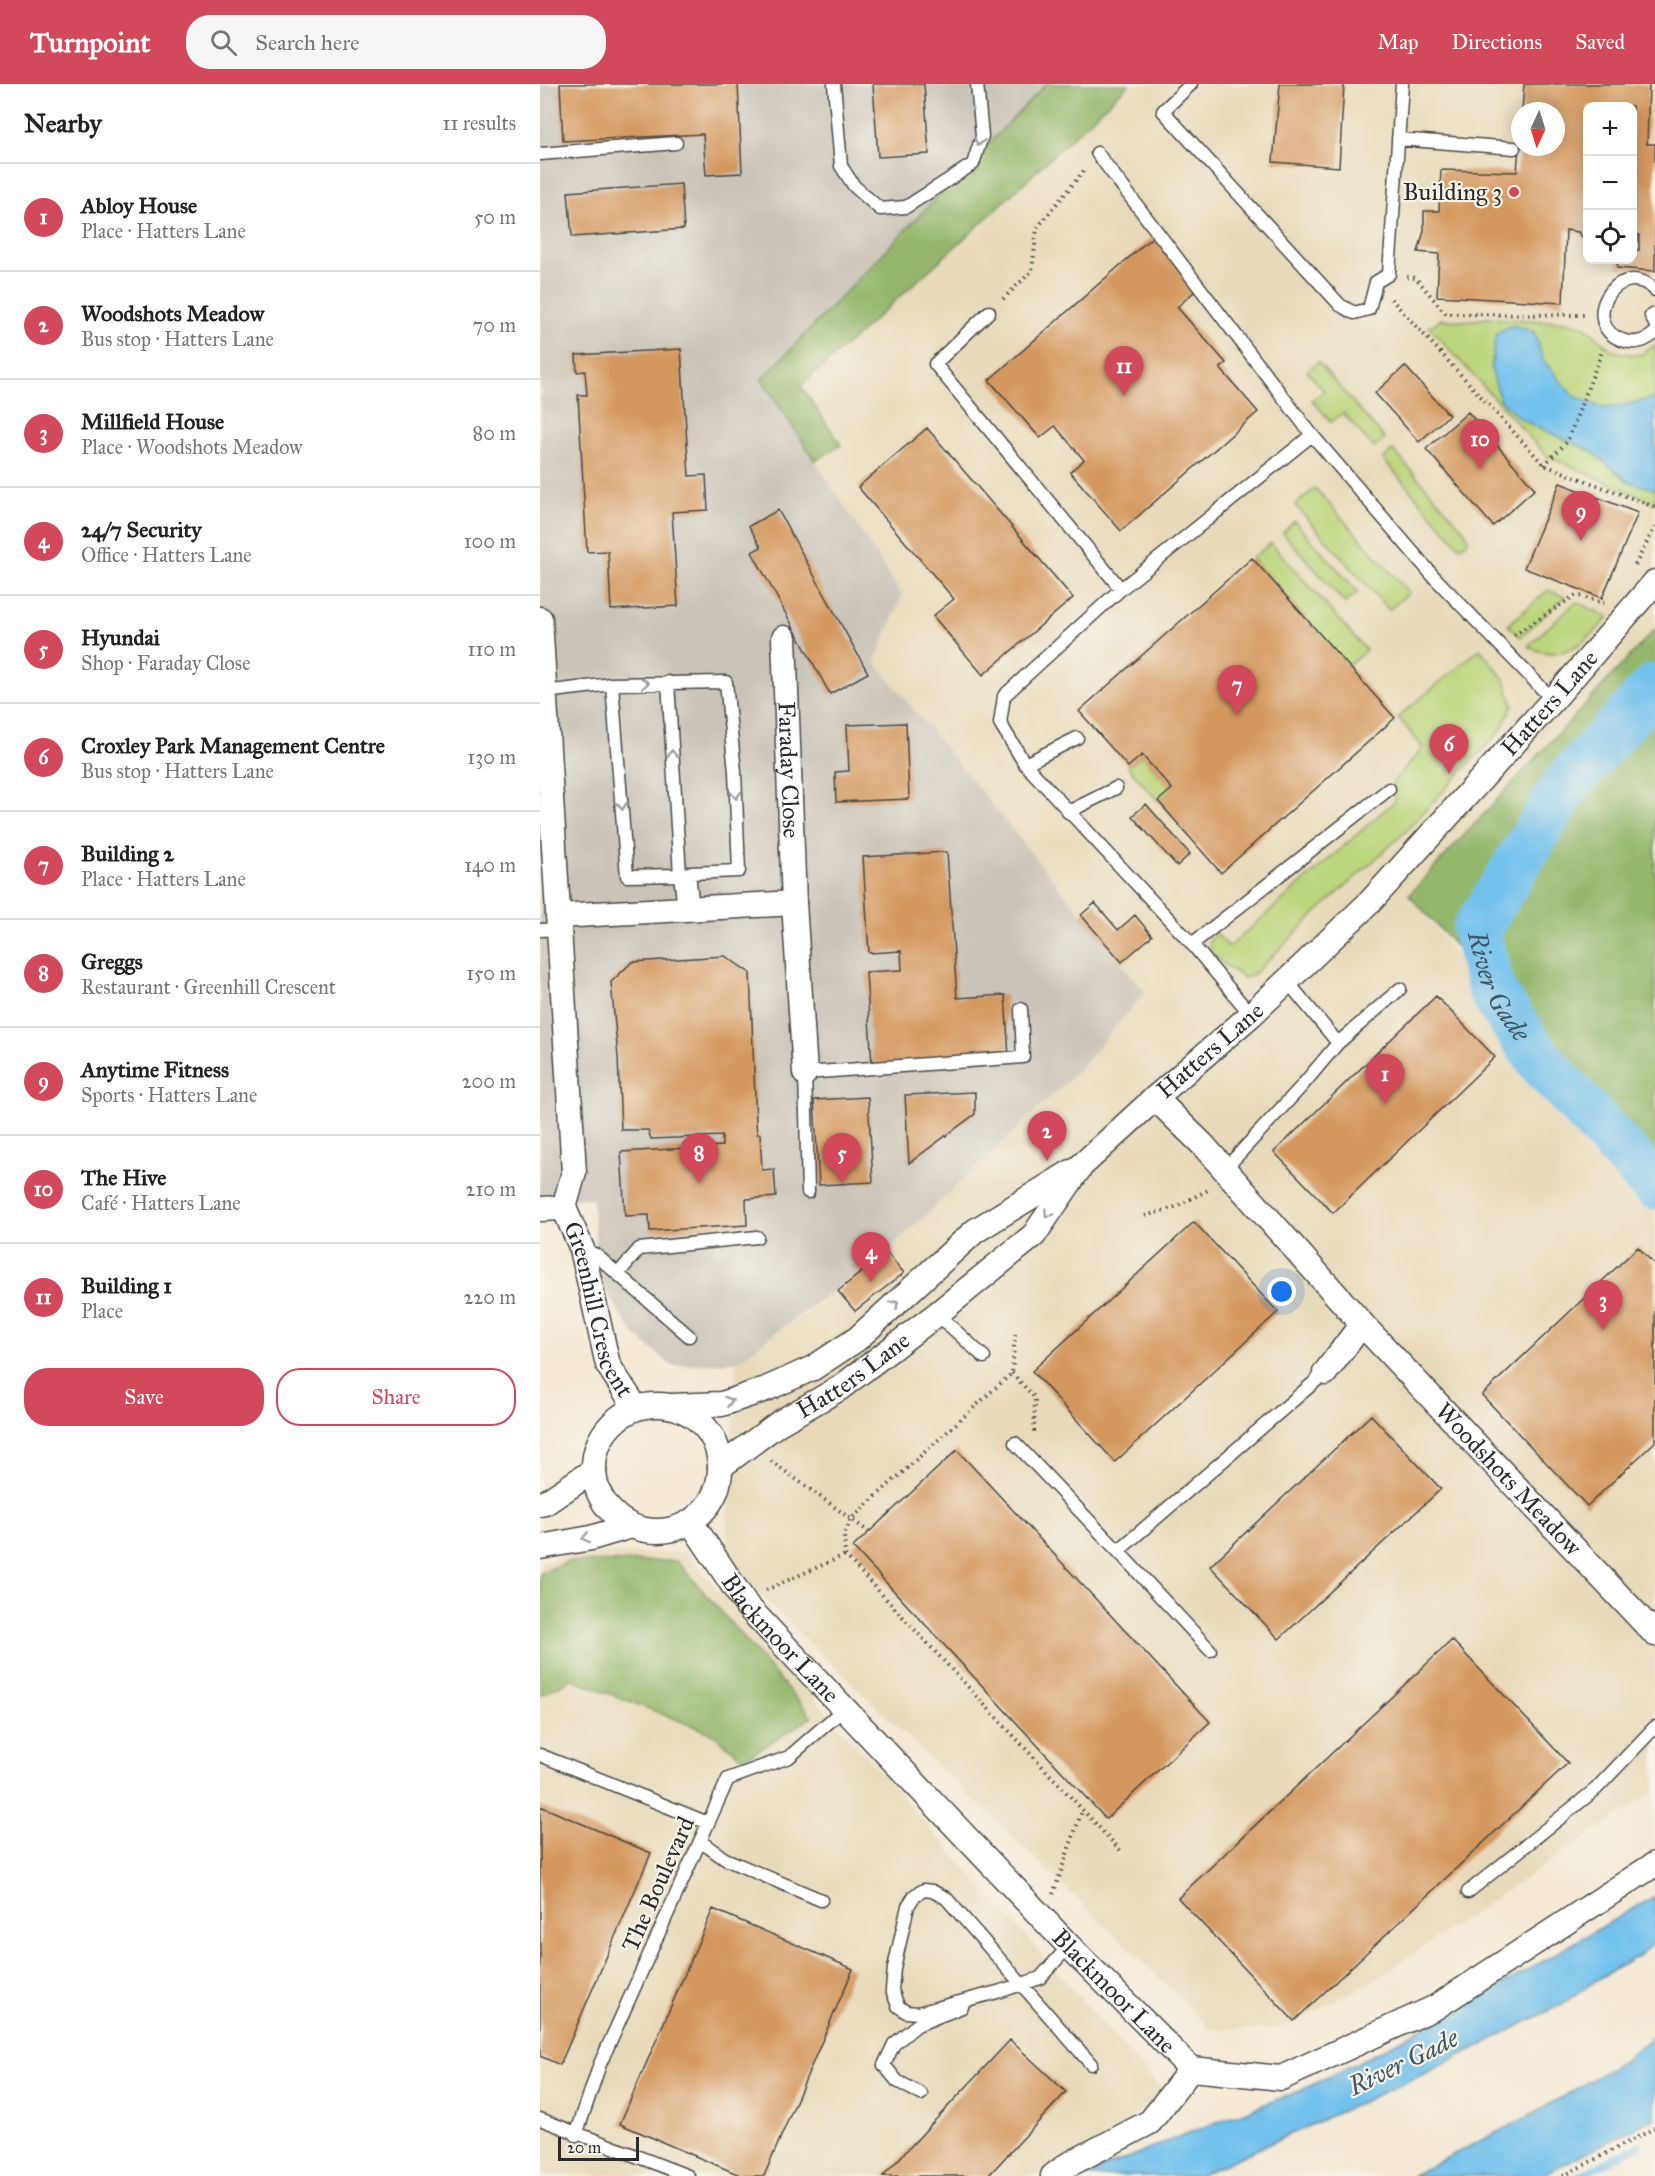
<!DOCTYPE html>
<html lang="en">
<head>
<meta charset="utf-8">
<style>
  :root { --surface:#fff; --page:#f6f6f6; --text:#222; --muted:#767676; --line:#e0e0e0; --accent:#d1495b }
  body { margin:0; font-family:"IM FELL Great Primer",serif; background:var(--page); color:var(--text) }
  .controls { position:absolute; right:18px; top:18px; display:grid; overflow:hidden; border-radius:12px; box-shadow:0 3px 15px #0003 }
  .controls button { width:54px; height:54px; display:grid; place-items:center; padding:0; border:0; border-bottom:2px solid var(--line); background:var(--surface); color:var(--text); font:30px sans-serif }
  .compass { position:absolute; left:971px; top:18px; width:54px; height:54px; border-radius:50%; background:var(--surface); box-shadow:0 3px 15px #0003; rotate:184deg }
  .scale { position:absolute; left:18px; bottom:15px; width:81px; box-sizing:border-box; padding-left:6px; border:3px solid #2b2b2b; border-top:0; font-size:16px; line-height:21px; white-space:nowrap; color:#2b2b2b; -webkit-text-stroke:4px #f7f3e8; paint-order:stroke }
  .you { position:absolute; left:742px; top:1208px; width:21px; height:21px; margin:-15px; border:4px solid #fff; border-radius:50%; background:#1a73e8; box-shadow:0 0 0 9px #1a73e833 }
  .badge { display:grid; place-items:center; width:39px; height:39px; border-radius:50%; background:var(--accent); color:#fff; font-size:20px; font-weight:700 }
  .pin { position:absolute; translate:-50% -50px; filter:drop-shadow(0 2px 3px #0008) }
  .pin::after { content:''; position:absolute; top:32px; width:21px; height:18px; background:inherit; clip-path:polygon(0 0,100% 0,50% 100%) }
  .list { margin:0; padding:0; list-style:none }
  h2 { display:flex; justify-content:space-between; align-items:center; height:78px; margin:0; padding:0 24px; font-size:26px }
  h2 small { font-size:20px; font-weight:400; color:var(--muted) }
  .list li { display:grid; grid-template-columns:39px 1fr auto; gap:18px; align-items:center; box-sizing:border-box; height:108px; padding:0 24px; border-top:2px solid var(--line) }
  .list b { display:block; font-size:22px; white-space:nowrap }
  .list p { margin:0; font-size:20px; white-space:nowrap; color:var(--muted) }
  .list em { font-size:20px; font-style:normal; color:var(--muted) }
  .actions { display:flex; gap:12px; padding:18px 24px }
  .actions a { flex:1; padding:14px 0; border:2px solid var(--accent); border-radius:24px; text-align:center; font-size:21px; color:var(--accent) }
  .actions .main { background:var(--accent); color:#fff }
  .icon { flex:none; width:33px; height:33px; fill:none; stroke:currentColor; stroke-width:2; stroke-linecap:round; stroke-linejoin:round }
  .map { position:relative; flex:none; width:1115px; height:2092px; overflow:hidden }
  header { display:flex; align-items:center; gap:36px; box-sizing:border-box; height:84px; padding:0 30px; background:var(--accent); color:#fff }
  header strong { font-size:28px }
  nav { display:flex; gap:33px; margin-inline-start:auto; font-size:21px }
  .search { width:420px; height:54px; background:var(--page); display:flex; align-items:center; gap:15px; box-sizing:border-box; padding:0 21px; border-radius:24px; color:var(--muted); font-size:22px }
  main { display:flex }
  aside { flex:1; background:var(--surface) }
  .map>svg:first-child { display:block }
</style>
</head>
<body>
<header>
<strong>Turnpoint</strong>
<div class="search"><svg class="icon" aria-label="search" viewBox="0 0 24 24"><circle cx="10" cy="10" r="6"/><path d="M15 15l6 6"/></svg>Search here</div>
<nav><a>Map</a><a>Directions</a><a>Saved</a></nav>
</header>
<main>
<aside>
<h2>Nearby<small>11 results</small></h2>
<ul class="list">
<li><span class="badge">1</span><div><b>Abloy House</b><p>Place · Hatters Lane</p></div><em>50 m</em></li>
<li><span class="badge">2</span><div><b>Woodshots Meadow</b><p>Bus stop · Hatters Lane</p></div><em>70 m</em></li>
<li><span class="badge">3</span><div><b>Millfield House</b><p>Place · Woodshots Meadow</p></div><em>80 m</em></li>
<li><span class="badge">4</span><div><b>24/7 Security</b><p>Office · Hatters Lane</p></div><em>100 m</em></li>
<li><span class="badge">5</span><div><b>Hyundai</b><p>Shop · Faraday Close</p></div><em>110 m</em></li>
<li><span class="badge">6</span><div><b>Croxley Park Management Centre</b><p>Bus stop · Hatters Lane</p></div><em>130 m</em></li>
<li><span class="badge">7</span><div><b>Building 2</b><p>Place · Hatters Lane</p></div><em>140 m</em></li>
<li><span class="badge">8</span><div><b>Greggs</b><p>Restaurant · Greenhill Crescent</p></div><em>150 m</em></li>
<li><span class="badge">9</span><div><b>Anytime Fitness</b><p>Sports · Hatters Lane</p></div><em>200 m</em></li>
<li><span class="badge">10</span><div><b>The Hive</b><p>Café · Hatters Lane</p></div><em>210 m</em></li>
<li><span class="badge">11</span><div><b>Building 1</b><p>Place</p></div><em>220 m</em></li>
</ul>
<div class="actions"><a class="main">Save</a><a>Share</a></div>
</aside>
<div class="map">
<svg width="1115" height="2092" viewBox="0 0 1115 2092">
  <rect width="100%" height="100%" fill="#f7f3e8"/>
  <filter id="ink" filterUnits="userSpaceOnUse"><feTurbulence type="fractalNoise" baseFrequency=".0167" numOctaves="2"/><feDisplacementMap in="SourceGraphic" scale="12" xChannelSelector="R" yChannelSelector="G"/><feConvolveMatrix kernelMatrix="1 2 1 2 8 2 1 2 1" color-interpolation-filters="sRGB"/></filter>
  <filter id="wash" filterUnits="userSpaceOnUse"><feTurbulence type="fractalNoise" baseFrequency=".008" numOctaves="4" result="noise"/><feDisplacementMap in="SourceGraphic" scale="24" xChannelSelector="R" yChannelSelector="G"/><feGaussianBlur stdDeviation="1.35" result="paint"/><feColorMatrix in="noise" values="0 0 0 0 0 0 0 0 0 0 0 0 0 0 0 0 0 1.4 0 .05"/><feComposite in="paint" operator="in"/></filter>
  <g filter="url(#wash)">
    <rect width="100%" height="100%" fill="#f5e9d6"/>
    <path fill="#e8d9ba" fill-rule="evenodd" d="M 506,0 L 1115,0 L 1115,547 L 869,811 L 1115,1123 L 1115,1707 L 834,1896 L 743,1944 L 670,1946 L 627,1901 L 201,1493 L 187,1460 L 187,1440 L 197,1278 L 298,1207 L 396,1106 L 535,990 L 605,908 L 335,578 L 362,511 L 222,295 ZM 1048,22 L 1092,22 L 1092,176 L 1048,176 ZM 980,27 L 1016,27 L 1016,63 L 980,63 Z
      M 145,1468 L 624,2008 L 514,2092 L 0,2092 L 0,1480 L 26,1469 Z"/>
    <path fill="#c9c3b8" d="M 0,0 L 505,0 L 222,295 L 362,511 L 335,578 L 605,908 L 535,990 L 346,1168 L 197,1278 L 132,1282 L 93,1249 L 59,1197 L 52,1114 L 0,1114 Z"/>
    <path fill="#bbd67c" stroke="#738054" stroke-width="1.5" d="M 949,234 L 1025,238 L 1045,243 L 1073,267 L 1093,271 L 1102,270 L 1115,261 L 1115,419 L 1007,372 L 889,243 L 901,235 L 923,237 Z
      M 778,278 L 845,355 L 834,364 L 803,329 L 791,338 L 772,316 L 784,307 L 767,287 Z
      M 853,366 L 925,447 L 928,456 L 927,459 L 920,463 L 843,375 Z
      M 775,404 L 869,509 L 849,526 L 755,421 Z
      M 754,437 L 818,508 L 805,519 L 743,449 Z
      M 731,459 L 826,566 L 808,582 L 712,474 Z
      M 1008,506 L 1025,513 L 980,553 L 968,541 Z
      M 1036,518 L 1068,533 C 1048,558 1020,581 988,562 Z
      M 940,565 L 965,596 L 973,621 L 961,646 L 864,749 L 777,828 L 715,889 L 704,894 C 691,883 670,877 669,858 L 675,848 L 689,863 L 855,717 L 853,698 L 883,664 L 858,633 Z
      M 602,671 L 632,705 L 618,717 L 588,683 Z"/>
    <path fill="#94b76c" stroke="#60714c" stroke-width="1.5" d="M 506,0 L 589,0 L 439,141 L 261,302 L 301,361 L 275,377 L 222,295 Z
      M 1115,545 L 1115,1083 L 869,811 Z
      M 137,1477 L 272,1633 L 204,1675 L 171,1649 L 32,1595 L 0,1611 L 0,1489 L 27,1478 Z"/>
    <path fill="#72c1ed" stroke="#4e768c" stroke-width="1.5" d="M 973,241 L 994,248 L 1003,276 L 1032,311 L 1062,324 L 1076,323 L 1115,314 L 1115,406 L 1088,397 L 1051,367 L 982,336 L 960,316 L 951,284 L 956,249 Z
      M 1115,1812 L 1115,1857 L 1099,1872 L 1061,1893 L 1022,1920 L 886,1989 L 658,2092 L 544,2092 L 643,2051 L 760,2007 L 831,1972 L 958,1903 Z
      M 1115,1950 L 1115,2034 L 1000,2092 L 871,2092 L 995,2029 L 1085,1976 Z"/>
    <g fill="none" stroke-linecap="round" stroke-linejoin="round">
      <path stroke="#72c1ed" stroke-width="8" d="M 1040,2092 L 1099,2062"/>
      <path stroke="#72c1ed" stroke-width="48" id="s1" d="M 1115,603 L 1028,698 L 936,846 L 952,908 L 1001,978 L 1115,1102"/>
    </g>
    <g id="blocks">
      <path fill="#d4985e" d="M 20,0 L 198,0 L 202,89 L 166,91 L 163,50 L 23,57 Z
        M 333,0 L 384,0 L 389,70 L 338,73 Z
        M 740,0 L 804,0 L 799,83 L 733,78 Z
        M 984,0 L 1109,0 L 1107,60 L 1115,60 L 1115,187 L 1077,184 L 1078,176 L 1092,176 L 1092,166 L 1099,166 L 1099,151 L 1092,150 L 1092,22 L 1048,22 L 1048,159 L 1038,148 L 1026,146 L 1023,219 L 897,212 L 899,170 L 878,168 L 884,147 L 884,127 L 899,127 L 901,86 L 977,88 L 979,63 L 1016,63 L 1016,27 L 982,27 Z
        M 141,100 L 144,145 L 32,153 L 28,108 Z
        M 617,149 L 662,201 L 637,223 L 686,279 L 680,284 L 718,328 L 581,447 L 530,388 L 544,376 L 515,342 L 500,354 L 449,296 Z
        M 141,265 L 149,392 L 166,391 L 168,426 L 132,428 L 138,522 L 71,526 L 68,467 L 47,468 L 38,311 L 47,311 L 45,287 L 37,288 L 36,271 Z
        M 865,282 L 909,331 L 879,358 L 835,309 Z
        M 928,328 L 995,405 L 953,442 L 886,365 Z
        M 387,344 L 533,514 L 443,591 L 393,532 L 414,515 L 318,403 Z
        M 1020,399 L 1098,429 L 1062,514 L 984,484 Z
        M 238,426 L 328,589 L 290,610 L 212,468 L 221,463 L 209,442 Z
        M 712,474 L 855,634 L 681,789 L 618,717 L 632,705 L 602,671 L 588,683 L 539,627 Z
        M 366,639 L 369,715 L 296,718 L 295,688 L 309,687 L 307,641 Z
        M 606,720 L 650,770 L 637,782 L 592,732 Z
        M 407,768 L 417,914 L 465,911 L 469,973 L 332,981 L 326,888 L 362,886 L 361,867 L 329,869 L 323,773 Z
        M 555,819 L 578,846 L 595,831 L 612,852 L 582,878 L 541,831 Z
        M 185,872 L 210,889 L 216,1038 L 217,1050 L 220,1050 L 222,1086 L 234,1085 L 236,1113 L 206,1115 L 207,1141 L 110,1147 L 109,1131 L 85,1132 L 81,1068 L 182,1062 L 182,1052 L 111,1055 L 108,1046 L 81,1046 L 78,973 L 71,898 L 92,878 Z
        M 896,912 L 955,973 L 793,1129 L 734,1068 Z
        M 435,1008 L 435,1030 L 369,1079 L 365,1011 Z
        M 328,1013 L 333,1098 L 279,1101 L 274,1016 Z
        M 654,1138 L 738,1228 L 575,1378 L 492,1287 Z
        M 1098,1163 L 1115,1181 L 1115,1358 L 1047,1422 L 942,1311 Z
        M 346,1168 L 364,1189 L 315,1227 L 298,1207 Z
        M 831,1331 L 901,1405 L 739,1555 L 670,1482 Z
        M 417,1366 L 670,1638 L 566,1735 L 313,1463 Z
        M 912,1556 L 1028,1679 L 754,1937 L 638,1814 Z
        M 0,1722 L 111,1769 L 20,1981 L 0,1972 Z
        M 173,1825 L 313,1885 L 224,2092 L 202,2092 L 80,2040 Z
        M 470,1956 L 526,2008 L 448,2092 L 343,2092 Z"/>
    </g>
  </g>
  <g filter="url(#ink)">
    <use href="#blocks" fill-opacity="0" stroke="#494845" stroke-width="1.5"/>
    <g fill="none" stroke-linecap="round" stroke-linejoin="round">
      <g stroke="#494845" stroke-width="15">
        <path id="service" d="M 294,0 L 301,82 L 314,102 L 340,125 L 366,123 L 433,80 L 442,52 L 437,0
          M 651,0 L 623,27 L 800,221 L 814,229 L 829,225 L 836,198 L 849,190 L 862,0
          M 858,55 L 974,64
          M 557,69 L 772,351 L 894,493 L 1013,616
          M 0,70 L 136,59
          M 1115,206 C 1077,170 1036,243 1085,257 C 1096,260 1106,257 1115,249
          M 449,228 L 395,280 L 581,505
          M 1115,230 L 1111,232 L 1115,240
          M 128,598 L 140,791 L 144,825
          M 72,600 L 87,792 L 140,791
          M 4,608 L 72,600 L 186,598 L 195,688 L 199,787 L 149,789 L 153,825
          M 485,680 L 537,654
          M 528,728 L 576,704
          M 0,846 L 19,845
          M 652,860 L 849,705
          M 711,931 L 652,860 L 485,680 L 460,639 L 464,612 L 492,586 L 581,505 L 772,351
          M 798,959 L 860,905
          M 685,1085 L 761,1003 L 798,959 L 747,897
          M 268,1108 L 265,989 L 483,973 L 481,925
          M 42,1165 L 56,1171 L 149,1252
          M 78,1190 L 99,1165 L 217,1153
          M 397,1230 L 444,1273
          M 475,1359 L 578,1467
          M 670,1566 L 578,1467 L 785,1289
          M 0,1671 L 168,1739
          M 160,1757 L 185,1775 L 281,1816
          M 928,1808 L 1056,1705 L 1115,1643
          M 529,1862 L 500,1894 L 461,1907 L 378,1929 L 366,1928 L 358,1922 L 352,1906 L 354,1884 L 368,1822 L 375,1811 L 384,1806 L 392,1807 L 406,1814 L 551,1980
          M 381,2010 L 357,1997 L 344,1981 L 354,1960 L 377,1941 L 422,1923
          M 0,2035 L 148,2092
          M 36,2051 L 60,1980 L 188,1695 L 249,1673 L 305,1624"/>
      </g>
      <g stroke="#494845" stroke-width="27">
        <g id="minor">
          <path id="s2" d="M 0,535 L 34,1088 L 24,1124 L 42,1165 L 68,1281 L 96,1324"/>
          <path id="s3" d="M 244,554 L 254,819 L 265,989"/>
          <path d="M 18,832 L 254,819"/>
          <path id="s4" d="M 615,1014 L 662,1060 L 822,1240 L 1115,1550"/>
          <path d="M 0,1125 L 24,1124"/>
          <path d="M 785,1289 L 822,1240"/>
          <circle cx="117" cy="1384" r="63"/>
          <path d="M 131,1322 L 182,1320 L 226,1305 L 273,1284 L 317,1255 L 435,1147 L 531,1088"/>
          <path id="s5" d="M 180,1383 L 239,1339 L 300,1304 L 397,1230 L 494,1151 L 541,1082 L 615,1014 L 711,931 L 830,818 L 1013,616 L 1115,498"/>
          <path d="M 0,1420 L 5,1419 L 54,1386"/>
          <path id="s6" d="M 151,1438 L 207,1522 L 529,1862 L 651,1985 L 741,1994 L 896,1923 L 1115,1780"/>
          <path d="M 0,1463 L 51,1454 L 91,1442"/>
          <path d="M 513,2092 L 526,2082 L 610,2038 L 651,1985"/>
        </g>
      </g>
      <path stroke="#494845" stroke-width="4" stroke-dasharray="1.5 4.5" stroke-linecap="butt" d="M 867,193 L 876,194 L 906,230 L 1044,231
        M 463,215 L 492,187 L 497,144 L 546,84
        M 851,215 L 1004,381 L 1115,423
        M 1004,381 L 1027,358 L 1063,265
        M 1095,481 L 1115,443
        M 974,551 L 1036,511 L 1064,519
        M 605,1132 L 635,1123 L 670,1105
        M 475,1250 L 472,1289 L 311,1435 L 304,1451 L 305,1471 L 581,1767
        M 472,1289 L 495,1314 L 494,1351
        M 231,1377 L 329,1448
        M 226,1506 L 305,1471
        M 513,1810 L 542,1727
        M 1023,2092 L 1115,2044"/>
      <use href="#service" stroke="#fff" stroke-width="12"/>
      <use href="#minor" stroke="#fff" stroke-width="24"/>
    </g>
    <defs><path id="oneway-chevron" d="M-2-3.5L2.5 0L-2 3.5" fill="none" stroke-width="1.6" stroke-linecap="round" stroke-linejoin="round" transform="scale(1.5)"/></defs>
    <g stroke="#a0a0a0">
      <use href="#oneway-chevron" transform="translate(439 58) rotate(103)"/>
      <use href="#oneway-chevron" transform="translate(105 599) rotate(-3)"/>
      <use href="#oneway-chevron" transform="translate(132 670) rotate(-93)"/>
      <use href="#oneway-chevron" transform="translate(196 711) rotate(88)"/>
      <use href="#oneway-chevron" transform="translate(82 722) rotate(86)"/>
      <use href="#oneway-chevron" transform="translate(508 1130) rotate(124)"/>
      <use href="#oneway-chevron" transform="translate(355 1220) rotate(-43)"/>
      <use href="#oneway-chevron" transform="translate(189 1317) rotate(-16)"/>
      <use href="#oneway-chevron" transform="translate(46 1454) rotate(168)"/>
    </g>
  </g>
  <circle fill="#d1495b" stroke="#f7f3e8" stroke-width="2" cx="974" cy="108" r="6"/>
  <g text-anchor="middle" stroke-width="4.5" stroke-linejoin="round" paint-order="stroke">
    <g font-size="24" fill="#2b2b2b" stroke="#f7f3e8" text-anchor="end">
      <text x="962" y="116">Building 3</text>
    </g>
    <g font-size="24" fill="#2b2b2b" stroke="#f7f3e8">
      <text dy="8" stroke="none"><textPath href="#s5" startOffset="1134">Hatters Lane</textPath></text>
      <text dy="8" stroke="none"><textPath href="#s3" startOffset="132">Faraday Close</textPath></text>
      <text dy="8" stroke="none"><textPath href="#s5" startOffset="648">Hatters Lane</textPath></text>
      <text dy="8" stroke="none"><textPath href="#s2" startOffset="699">Greenhill Crescent</textPath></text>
      <text dy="8" stroke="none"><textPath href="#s5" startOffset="162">Hatters Lane</textPath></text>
      <text dy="8" stroke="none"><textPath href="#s4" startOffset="520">Woodshots Meadow</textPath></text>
      <text dy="8" stroke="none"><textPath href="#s6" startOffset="147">Blackmoor Lane</textPath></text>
      <text transform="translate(118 1800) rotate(-66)" y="8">The Boulevard</text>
      <text dy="8" stroke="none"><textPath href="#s6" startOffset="633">Blackmoor Lane</textPath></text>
    </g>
    <g font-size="26" font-style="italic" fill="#405865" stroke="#f7f3e8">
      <text dy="9" stroke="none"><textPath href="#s1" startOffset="364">River Gade</textPath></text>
      <text transform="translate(863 1978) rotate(-26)" y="9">River Gade</text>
    </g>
  </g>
</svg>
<div class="controls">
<button>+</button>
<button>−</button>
<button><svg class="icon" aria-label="locate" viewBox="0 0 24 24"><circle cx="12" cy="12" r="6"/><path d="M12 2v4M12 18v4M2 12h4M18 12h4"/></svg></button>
</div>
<svg class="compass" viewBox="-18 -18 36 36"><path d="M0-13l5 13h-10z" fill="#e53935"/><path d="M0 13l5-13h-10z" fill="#767676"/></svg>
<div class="scale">20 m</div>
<div class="you"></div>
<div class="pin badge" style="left:845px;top:1020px">1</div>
<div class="pin badge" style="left:507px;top:1077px">2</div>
<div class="pin badge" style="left:1063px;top:1246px">3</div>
<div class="pin badge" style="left:331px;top:1198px">4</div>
<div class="pin badge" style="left:302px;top:1099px">5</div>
<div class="pin badge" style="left:909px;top:690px">6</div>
<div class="pin badge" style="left:697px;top:631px">7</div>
<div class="pin badge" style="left:159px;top:1099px">8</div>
<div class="pin badge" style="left:1041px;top:457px">9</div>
<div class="pin badge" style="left:940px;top:385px">10</div>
<div class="pin badge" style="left:584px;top:312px">11</div>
</div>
</main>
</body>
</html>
